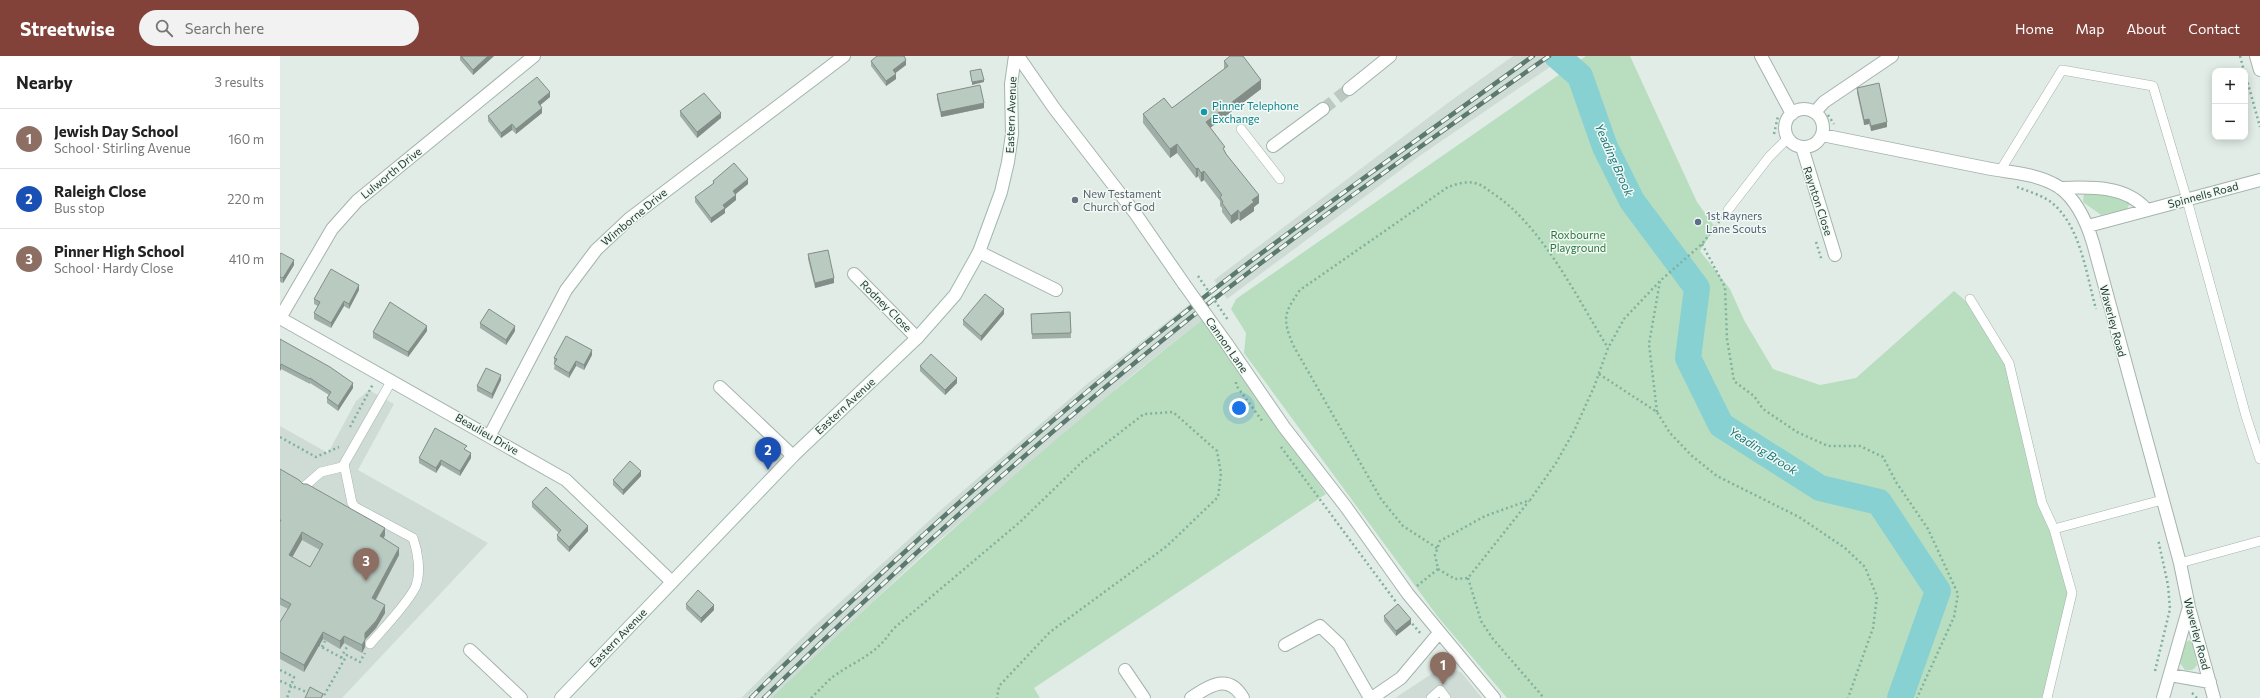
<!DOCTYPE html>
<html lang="en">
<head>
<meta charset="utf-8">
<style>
  :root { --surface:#fff; --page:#f2f2f2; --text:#222; --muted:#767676; --line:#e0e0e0; --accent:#824239 }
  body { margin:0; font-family:Commissioner,sans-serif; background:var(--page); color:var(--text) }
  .controls { position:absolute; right:12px; top:12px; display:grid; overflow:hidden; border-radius:8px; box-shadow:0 2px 10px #0003 }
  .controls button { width:36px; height:36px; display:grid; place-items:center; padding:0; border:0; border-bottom:1px solid var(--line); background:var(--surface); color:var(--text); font:20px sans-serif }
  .you { position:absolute; left:959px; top:352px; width:14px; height:14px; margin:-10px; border:3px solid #fff; border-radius:50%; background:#1a73e8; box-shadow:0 0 0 6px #1a73e833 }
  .badge { display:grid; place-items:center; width:26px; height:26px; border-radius:50%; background:var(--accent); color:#fff; font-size:13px; font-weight:700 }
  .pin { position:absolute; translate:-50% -33px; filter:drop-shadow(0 1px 2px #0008) }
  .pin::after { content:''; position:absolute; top:21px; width:14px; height:12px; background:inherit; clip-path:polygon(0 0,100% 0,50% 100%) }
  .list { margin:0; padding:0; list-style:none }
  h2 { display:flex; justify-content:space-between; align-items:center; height:52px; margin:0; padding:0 16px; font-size:17px }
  h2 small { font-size:13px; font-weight:400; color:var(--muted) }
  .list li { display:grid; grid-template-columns:26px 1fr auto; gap:12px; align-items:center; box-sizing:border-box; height:60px; padding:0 16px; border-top:1px solid var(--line) }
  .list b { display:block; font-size:15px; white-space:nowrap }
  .list p { margin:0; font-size:13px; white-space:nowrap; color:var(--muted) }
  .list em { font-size:13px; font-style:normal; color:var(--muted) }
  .icon { flex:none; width:22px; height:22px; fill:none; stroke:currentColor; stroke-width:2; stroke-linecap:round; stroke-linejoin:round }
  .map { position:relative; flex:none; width:1980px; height:642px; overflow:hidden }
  header { display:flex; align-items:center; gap:24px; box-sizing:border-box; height:56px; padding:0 20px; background:var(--accent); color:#fff }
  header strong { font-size:19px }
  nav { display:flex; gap:22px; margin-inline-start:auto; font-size:14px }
  .search { width:280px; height:36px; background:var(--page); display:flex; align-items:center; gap:10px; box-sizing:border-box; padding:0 14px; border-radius:22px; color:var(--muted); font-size:15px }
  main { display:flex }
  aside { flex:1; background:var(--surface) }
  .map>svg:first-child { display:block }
</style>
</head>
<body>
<header>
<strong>Streetwise</strong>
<div class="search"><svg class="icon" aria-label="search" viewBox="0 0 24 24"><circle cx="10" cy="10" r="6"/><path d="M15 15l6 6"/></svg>Search here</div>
<nav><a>Home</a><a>Map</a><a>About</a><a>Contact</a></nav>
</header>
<main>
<aside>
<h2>Nearby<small>3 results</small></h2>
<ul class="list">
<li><span class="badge" style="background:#8d6e63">1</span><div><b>Jewish Day School</b><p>School · Stirling Avenue</p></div><em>160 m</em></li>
<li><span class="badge" style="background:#1a4fb4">2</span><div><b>Raleigh Close</b><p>Bus stop</p></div><em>220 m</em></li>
<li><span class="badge" style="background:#8d6e63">3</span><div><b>Pinner High School</b><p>School · Hardy Close</p></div><em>410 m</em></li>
</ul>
</aside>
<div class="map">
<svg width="1980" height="642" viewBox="0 0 1980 642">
  <rect width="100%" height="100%" fill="#e1ece6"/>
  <path fill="#cfdcd5" d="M 1233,0 L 1286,0 L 1141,99 L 947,243 L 934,224 L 1169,46 Z
    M 911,247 L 923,263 L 857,315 L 643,498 L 491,642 L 461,642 L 534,570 L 663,452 L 808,327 Z
    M 89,334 L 114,348 L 78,414 L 208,487 L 62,642 L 0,642 L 0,370 L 48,397 L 76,345 Z
    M 1162,611 L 1181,616 L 1202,642 L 1115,642 Z"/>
  <path fill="#b9debf" d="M 1306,0 L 1350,0 L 1417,146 L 1435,171 L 1420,195 L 1450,233 L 1464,264 L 1493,313 L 1540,329 L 1576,322 L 1674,235 L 1687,246 L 1729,307 L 1749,392 L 1792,537 L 1776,611 L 1762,642 L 1227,642 L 1158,561 L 964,297 L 966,277 L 951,253 L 956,243 Z
    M 1809,133 L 1847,144 L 1849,149 L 1847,153 L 1821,159 L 1803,146 L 1804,136 Z
    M 923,263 L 1046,438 L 754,632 L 760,642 L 491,642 C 630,508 771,383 923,263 Z
    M 1909,584 L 1912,586 L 1917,609 C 1914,614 1911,615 1905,614 L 1900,607 L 1905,587 Z"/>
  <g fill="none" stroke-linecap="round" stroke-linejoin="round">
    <path stroke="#87d1d3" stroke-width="26" d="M 1277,0 L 1300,20 L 1325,91 L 1352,145 L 1417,232 L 1408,302 L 1441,369 L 1540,432 L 1599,446 L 1658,535 L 1620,642"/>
    <path stroke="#bbc9c2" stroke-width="12" stroke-dasharray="12 6" stroke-linecap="butt" d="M 1043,53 L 1069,33"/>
    <g stroke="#a4b4ac" stroke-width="10">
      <path id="lane" d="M 961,73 L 1000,123
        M 1720,115 L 1782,14 L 1873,30 L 1907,144 L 1966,360 L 1980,403
        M 1448,154 L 1489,101 L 1508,82
        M 1690,243 L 1729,307 L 1762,447 L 1774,473 L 1792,537 L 1767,642
        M 64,408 L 72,447 L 75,451 L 133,482 C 138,496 141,516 136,530 C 129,546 102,574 90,588
        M 25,430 L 41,416 L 62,411 L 64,408 L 112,324
        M 1774,473 L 1882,444
        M 1900,507 L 1980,485
        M 1151,642 L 1160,634 L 1166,642"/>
    </g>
    <g stroke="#a4b4ac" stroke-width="14">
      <path id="street" d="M 738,0 L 774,52 L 855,157 L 904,228
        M 1481,0 L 1512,58
        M 1976,0 L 1980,14
        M 1069,33 L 1110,0
        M1505 72a19 19 0 1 1 38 0a19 19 0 1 1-38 0Z
        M 1535,56 L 1544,46 L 1612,0
        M 1542,79 C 1597,90 1651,101 1706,112 C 1731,117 1757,117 1779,131 C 1797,144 1807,167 1813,187 L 1900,507 L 1909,551 L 1934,642
        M 993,90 L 1043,53
        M 1522,91 L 1555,199
        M 1780,132 C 1810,131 1845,129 1866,153
        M 1808,170 L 1980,124
        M 699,196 L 776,234
        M 574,218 L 637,282
        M 0,262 L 286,424 L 392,526
        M 0,262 L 52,173 L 77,145 L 254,0
        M 947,288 L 1004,371 L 1066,451 L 1128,538 L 1214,642
        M 440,331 L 513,400
        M 210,379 L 286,234 L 316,194 L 349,163 L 564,0
        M 1005,589 L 1040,570 L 1059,588 L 1090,642
        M 190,594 L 241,642
        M 845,614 L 864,642
        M 1890,619 L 1930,626
        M 911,642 C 930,629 949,617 963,642
        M 1092,642 L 1121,622 L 1159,577
        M 1883,642 L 1909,551"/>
    </g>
    <g stroke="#9fb8ad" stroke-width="14">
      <path id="secondary" d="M 281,642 L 513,400 L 637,282 L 675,239 L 699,196 L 721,136 L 728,106 L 732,78 L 731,28 L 735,0"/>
    </g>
    <path stroke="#80b19c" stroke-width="2.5" stroke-dasharray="2 3" stroke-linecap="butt" d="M 1960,0 L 1964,15
      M 1965,17 L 1980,71
      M 1548,59 L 1554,68
      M 1494,78 L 1498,60
      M 1737,131 C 1748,135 1761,139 1771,146 C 1801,170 1806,218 1816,253
      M 1536,186 L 1542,205
      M 1422,188 L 1445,231 L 1447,283 L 1454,325 L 1474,340 L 1483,353 L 1517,376 L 1548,390 L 1580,390 L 1603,401 L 1616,426 L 1648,473 L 1678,538 L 1674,561 L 1637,642
      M 1319,318 L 1377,356 L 1390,377 L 1412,400 L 1437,420 L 1519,461 L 1565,492 L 1585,511 L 1597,541 L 1593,572 L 1568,642
      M 956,326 L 956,329 L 983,366
      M 1377,356 L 1369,288 L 1380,225
      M 70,371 L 93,328
      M 0,381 L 36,401 L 59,391
      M 1001,391 L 1116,546
      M 1157,492 L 1123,470 L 1101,443 L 1013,289 C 1002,262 1004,257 1020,234 L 1168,131 C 1177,128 1188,124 1198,128 C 1202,129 1207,133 1211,136 C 1262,169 1296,240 1328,292
      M 1158,513 L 1175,523 L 1188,522 L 1249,445
      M 1188,522 L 1201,565 L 1213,583 L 1264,642
      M 1137,530 L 1158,513 L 1155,499 L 1160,485 L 1205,460 L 1250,444 L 1276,407 L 1294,375 L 1314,331 L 1328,292 L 1344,263 L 1380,225 L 1422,188 L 1442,162
      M 1129,564 L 1142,579
      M 38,589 L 64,603
      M 42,591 L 45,585
      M 61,602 L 68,589
      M 0,614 L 14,621 L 7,642
      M 1875,615 L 1890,553 L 1888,529 L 1878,483
      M 0,625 L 29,637
      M 1912,637 L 1917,642
      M 41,639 L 43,641 L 67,599 L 80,606 L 85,597
      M 531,642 C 539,635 546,626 554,620 C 578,603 595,600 613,573 L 740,466 L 803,405 L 864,358 L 893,356 L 937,395 L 941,417 L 938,441 L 887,490 L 770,576 L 719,630 L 717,642"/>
    <use href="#lane" stroke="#fff" stroke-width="9"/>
    <use href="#street" stroke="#fff" stroke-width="12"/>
    <use href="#secondary" stroke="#fff" stroke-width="12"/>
    <g stroke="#5b796e" stroke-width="4.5">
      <path id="rail" d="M 471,642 C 514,598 559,557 604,515 C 712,415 824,318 941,228 C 1043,149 1149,76 1253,0
        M 484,642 C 620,508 761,381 910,262 C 1026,170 1148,85 1269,0"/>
    </g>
    <use href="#rail" stroke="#f2f9f4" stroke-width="3" stroke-dasharray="9" stroke-linecap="butt"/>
    <g stroke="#a4b4ac" stroke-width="14" stroke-linecap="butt">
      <path id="street-bridge" d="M 904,228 L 947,288"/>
    </g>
    <path stroke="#80b19c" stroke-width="2.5" stroke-dasharray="2 3" stroke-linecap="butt" d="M 918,220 L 948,264"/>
    <use href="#street-bridge" stroke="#fff" stroke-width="12"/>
  </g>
  <path fill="#9faea6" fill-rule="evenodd" d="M 180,0 L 214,0 L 193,19 L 180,4 Z
    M 591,5 L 626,9 L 615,17 L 616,23 L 606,30 L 591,10 Z
    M 944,5 L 981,33 L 930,72 L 945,96 L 979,147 L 974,151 L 974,155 L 960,165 L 958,163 L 951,168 L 942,156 L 942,152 L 940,150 L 940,145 L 924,124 L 921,126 L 918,120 L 916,122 L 897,97 L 890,102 L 863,67 L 863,58 L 892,52 L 944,13 Z
    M 1577,32 L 1607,71 L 1591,75 L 1589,68 L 1584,69 L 1577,37 Z
    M 657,38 L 704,52 L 661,61 L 657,43 Z
    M 270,41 L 260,49 L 262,57 L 236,78 L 232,74 L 221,82 L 208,65 L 208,60 Z
    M 400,55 L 441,62 L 417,82 L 400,60 Z
    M 433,125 L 468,128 L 456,138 L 456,144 L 445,153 L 445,157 L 431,167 L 415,146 L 415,141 L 433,128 Z
    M 0,198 L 14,209 L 3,227 L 0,226 Z
    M 528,198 L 554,227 L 535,232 L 528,203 Z
    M 79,234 L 69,253 L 64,250 L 51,272 L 34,263 L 34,257 L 38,250 L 34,248 L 34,243 Z
    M 790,256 L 791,282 L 752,283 L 751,258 Z
    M 724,258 L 701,285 L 683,269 L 683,264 Z
    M 200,267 L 235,275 L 226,289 L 200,272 Z
    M 147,275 L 128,301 L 93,282 L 93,276 Z
    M 0,283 L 73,332 L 58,355 L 47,347 L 47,342 L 49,339 L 30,327 L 30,328 L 1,313 L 0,315 Z
    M 312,299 L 304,314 L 296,310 L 289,322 L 274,313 L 275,307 L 274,307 L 274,302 Z
    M 640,310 L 677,327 L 665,339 L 640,315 Z
    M 221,324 L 212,343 L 197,335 L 197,330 Z
    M 187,395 L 191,402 L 180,420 L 161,409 L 156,417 L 139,407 L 139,402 Z
    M 0,413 L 105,479 L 104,482 L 119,499 L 96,544 L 105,557 L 96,572 L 85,584 L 85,591 L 82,597 L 64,587 L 60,593 L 43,583 L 24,616 L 0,603 L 0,566 L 8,553 L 0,549 ZM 22,484 L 40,494 L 30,511 L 12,501 Z
    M 361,420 L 343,439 L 333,429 L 333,424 Z
    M 252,446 L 308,475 L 289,496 L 277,484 L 277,479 L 279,477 L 252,451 Z
    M 406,548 L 434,554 L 421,567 L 406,553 Z
    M 1104,560 L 1131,568 L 1116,580 L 1104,565 Z"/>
  <path fill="#828d87" d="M 208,0 L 214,0 L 193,19 L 193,14 Z
    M 626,4 L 626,9 L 613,19 L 613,14 Z
    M 616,18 L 616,23 L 606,30 L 606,25 Z
    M 704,24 L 704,26 L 692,29 L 692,26 Z
    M 981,24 L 981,33 L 926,75 L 926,66 Z
    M 270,36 L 270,41 L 258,51 L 258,46 Z
    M 704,47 L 704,52 L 661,61 L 661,56 Z
    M 262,52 L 262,57 L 236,78 L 236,73 Z
    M 441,57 L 441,62 L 417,82 L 417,76 Z
    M 1589,63 L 1589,68 L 1584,69 L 1584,64 Z
    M 1607,66 L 1607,71 L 1591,75 L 1591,70 Z
    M 232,68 L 232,74 L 221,82 L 221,77 Z
    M 897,88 L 897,97 L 890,102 L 890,93 Z
    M 918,112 L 918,120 L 916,122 L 916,113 Z
    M 924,115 L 924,124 L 921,126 L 921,117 Z
    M 468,123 L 468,128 L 453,140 L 453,135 Z
    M 456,139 L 456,144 L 445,153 L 445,157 L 431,167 L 431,162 L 443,149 Z
    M 979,139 L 979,147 L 974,151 L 974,155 L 960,165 L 960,157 L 972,144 Z
    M 958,154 L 958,163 L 951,168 L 951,160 Z
    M 14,204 L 14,209 L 3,227 L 3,222 Z
    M 554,222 L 554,227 L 535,232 L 535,227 Z
    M 79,229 L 79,234 L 69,253 L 69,248 Z
    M 64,245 L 64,250 L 51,272 L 51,267 Z
    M 724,253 L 724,258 L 701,285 L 701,280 Z
    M 147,270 L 147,275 L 128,301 L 128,296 Z
    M 235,270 L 235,275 L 226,289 L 226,284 Z
    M 312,294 L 312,299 L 304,314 L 304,309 Z
    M 296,305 L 296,310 L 289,322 L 289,317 Z
    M 1,308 L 1,313 L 0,315 L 0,310 Z
    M 221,319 L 221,324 L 212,343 L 212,338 Z
    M 677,322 L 677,327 L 665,339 L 665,334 Z
    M 73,327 L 73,332 L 58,355 L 58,350 Z
    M 191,397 L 191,402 L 180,420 L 180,415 Z
    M 161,404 L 161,409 L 156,417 L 156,412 Z
    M 361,415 L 361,420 L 343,439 L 343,434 Z
    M 308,470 L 308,475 L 289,496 L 289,491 Z
    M 105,472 L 105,479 L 100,488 L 100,480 Z
    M 22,476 L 22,484 L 9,507 L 9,499 Z
    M 119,492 L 119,499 L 92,550 L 92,542 Z
    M 105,549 L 105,557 L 96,572 L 85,584 L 85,577 Z
    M 434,549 L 434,554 L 421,567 L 421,562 Z
    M 1131,563 L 1131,568 L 1116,580 L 1116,575 Z
    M 43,576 L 43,583 L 24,616 L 24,609 Z
    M 64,580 L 64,587 L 60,593 L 60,585 Z
    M 85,584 L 85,591 L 82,597 L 82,589 Z"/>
  <path fill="#b9cac1" stroke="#828d87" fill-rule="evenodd" d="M 181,0 L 208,0 L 193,14 Z
    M 597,0 L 624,0 L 626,4 L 613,14 L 616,18 L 606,25 L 591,5 Z
    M 950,0 L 963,0 L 981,24 L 926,66 L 945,91 L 943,92 L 946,98 L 979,139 L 972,144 L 974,146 L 960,157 L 958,154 L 951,160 L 942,147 L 943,146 L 940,141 L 942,139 L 924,115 L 921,117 L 918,112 L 916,113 L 897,88 L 890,93 L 863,58 L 884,42 L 892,52 L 948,10 L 944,5 Z
    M 701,13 L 704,24 L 692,26 L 690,15 Z
    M 257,21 L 270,36 L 258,46 L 262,52 L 236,73 L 232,68 L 221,77 L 208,60 Z
    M 1599,27 L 1607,66 L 1591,70 L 1589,63 L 1584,64 L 1577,32 Z
    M 700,29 L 704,47 L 661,56 L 657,38 Z
    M 424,37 L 441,57 L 417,76 L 400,55 Z
    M 454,107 L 468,123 L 453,135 L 456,139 L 443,149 L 445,152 L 431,162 L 415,141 L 434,127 L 433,125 Z
    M 548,194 L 554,222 L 535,227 L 528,198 Z
    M 1,197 L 14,204 L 3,222 L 0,221 L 0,198 Z
    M 51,213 L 79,229 L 69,248 L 64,245 L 51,267 L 34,257 L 40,246 L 34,243 Z
    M 705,238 L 724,253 L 701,280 L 683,264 Z
    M 110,246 L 147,270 L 128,296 L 93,276 Z
    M 209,253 L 235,270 L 226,284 L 200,267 Z
    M 790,256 L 791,277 L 752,278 L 751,258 Z
    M 286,280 L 312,294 L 304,309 L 296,305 L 289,317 L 274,308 L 277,303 L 274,302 Z
    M 0,283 L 50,311 L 73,327 L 58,350 L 47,342 L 51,336 L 30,322 L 30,323 L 1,308 L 0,310 Z
    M 651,298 L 677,322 L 665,334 L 640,310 Z
    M 206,312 L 221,319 L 212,338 L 197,330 Z
    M 155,372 L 187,390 L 184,393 L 191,397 L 180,415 L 161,404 L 156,412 L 139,402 Z
    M 350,405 L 361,415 L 343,434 L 333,424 Z
    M 0,413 L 19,424 L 23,428 L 27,428 L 105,472 L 100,480 L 119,492 L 92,542 L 105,549 L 96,565 L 85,577 L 85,584 L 82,589 L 64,580 L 60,585 L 43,576 L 24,609 L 0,596 L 0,566 L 11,548 L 0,542 L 0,466 L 1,464 L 0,464 ZM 22,476 L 43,488 L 30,511 L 9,499 Z
    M 266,431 L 308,470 L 289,491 L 277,479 L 281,474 L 252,446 Z
    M 418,534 L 434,549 L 421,562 L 406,548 Z
    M 1118,548 L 1131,563 L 1116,575 L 1104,560 Z
    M 30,631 L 43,638 L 41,642 L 25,642 Z"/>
  <circle fill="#0f9aa8" stroke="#f2f9f4" stroke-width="1.5" cx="924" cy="56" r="4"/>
  <circle fill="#6b7280" stroke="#f2f9f4" stroke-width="1.5" cx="795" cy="144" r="4"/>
  <circle fill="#5c6f8a" stroke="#f2f9f4" stroke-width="1.5" cx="1418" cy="166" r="4"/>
  <g text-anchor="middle" stroke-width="3" stroke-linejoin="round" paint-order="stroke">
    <g font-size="11" fill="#0d838f" stroke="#f2f9f4" text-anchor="start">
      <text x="932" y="54">Pinner Telephone<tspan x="932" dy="13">Exchange</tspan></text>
    </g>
    <g font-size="11" fill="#213e32" stroke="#f2f9f4">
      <text transform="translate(731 59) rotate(-88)" y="4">Eastern Avenue</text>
      <text transform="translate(111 117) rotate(-39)" y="4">Lulworth Drive</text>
      <text transform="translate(1923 139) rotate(-15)" y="4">Spinnells Road</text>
      <text transform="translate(1538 145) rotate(72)" y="4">Raynton Close</text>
      <text transform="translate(354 161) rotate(-40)" y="4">Wimborne Drive</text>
      <text transform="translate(606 250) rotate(45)" y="4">Rodney Close</text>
      <text transform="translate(1833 265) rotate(75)" y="4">Waverley Road</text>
      <text transform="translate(947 289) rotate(55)" y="4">Cannon Lane</text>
      <text transform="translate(565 350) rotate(-43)" y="4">Eastern Avenue</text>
      <text transform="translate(207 378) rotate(30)" y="4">Beaulieu Drive</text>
      <text transform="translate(1917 578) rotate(75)" y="4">Waverley Road</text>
      <text transform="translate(338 582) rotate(-46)" y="4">Eastern Avenue</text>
    </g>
    <g font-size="11" fill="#5b616d" stroke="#f2f9f4" text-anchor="start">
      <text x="803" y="142">New Testament<tspan x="803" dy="13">Church of God</tspan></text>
    </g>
    <g font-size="11" fill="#4e5e75" stroke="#f2f9f4" text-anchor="start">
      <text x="1426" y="164">1st Rayners<tspan x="1426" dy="13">Lane Scouts</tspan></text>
    </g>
    <g font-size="11" fill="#29763e" stroke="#f2f9f4">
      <text x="1298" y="183">Roxbourne<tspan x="1298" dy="13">Playground</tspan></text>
    </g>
    <g font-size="12" font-style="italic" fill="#19777c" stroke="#f2f9f4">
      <text transform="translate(1334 104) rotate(66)" y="4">Yeading Brook</text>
      <text transform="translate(1483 395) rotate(32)" y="4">Yeading Brook</text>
    </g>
  </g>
</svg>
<div class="controls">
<button>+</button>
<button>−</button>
</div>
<div class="you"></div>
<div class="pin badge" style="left:1163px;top:629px;background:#8d6e63">1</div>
<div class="pin badge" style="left:488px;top:414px;background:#1a4fb4">2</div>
<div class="pin badge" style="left:86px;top:525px;background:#8d6e63">3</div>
</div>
</main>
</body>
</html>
